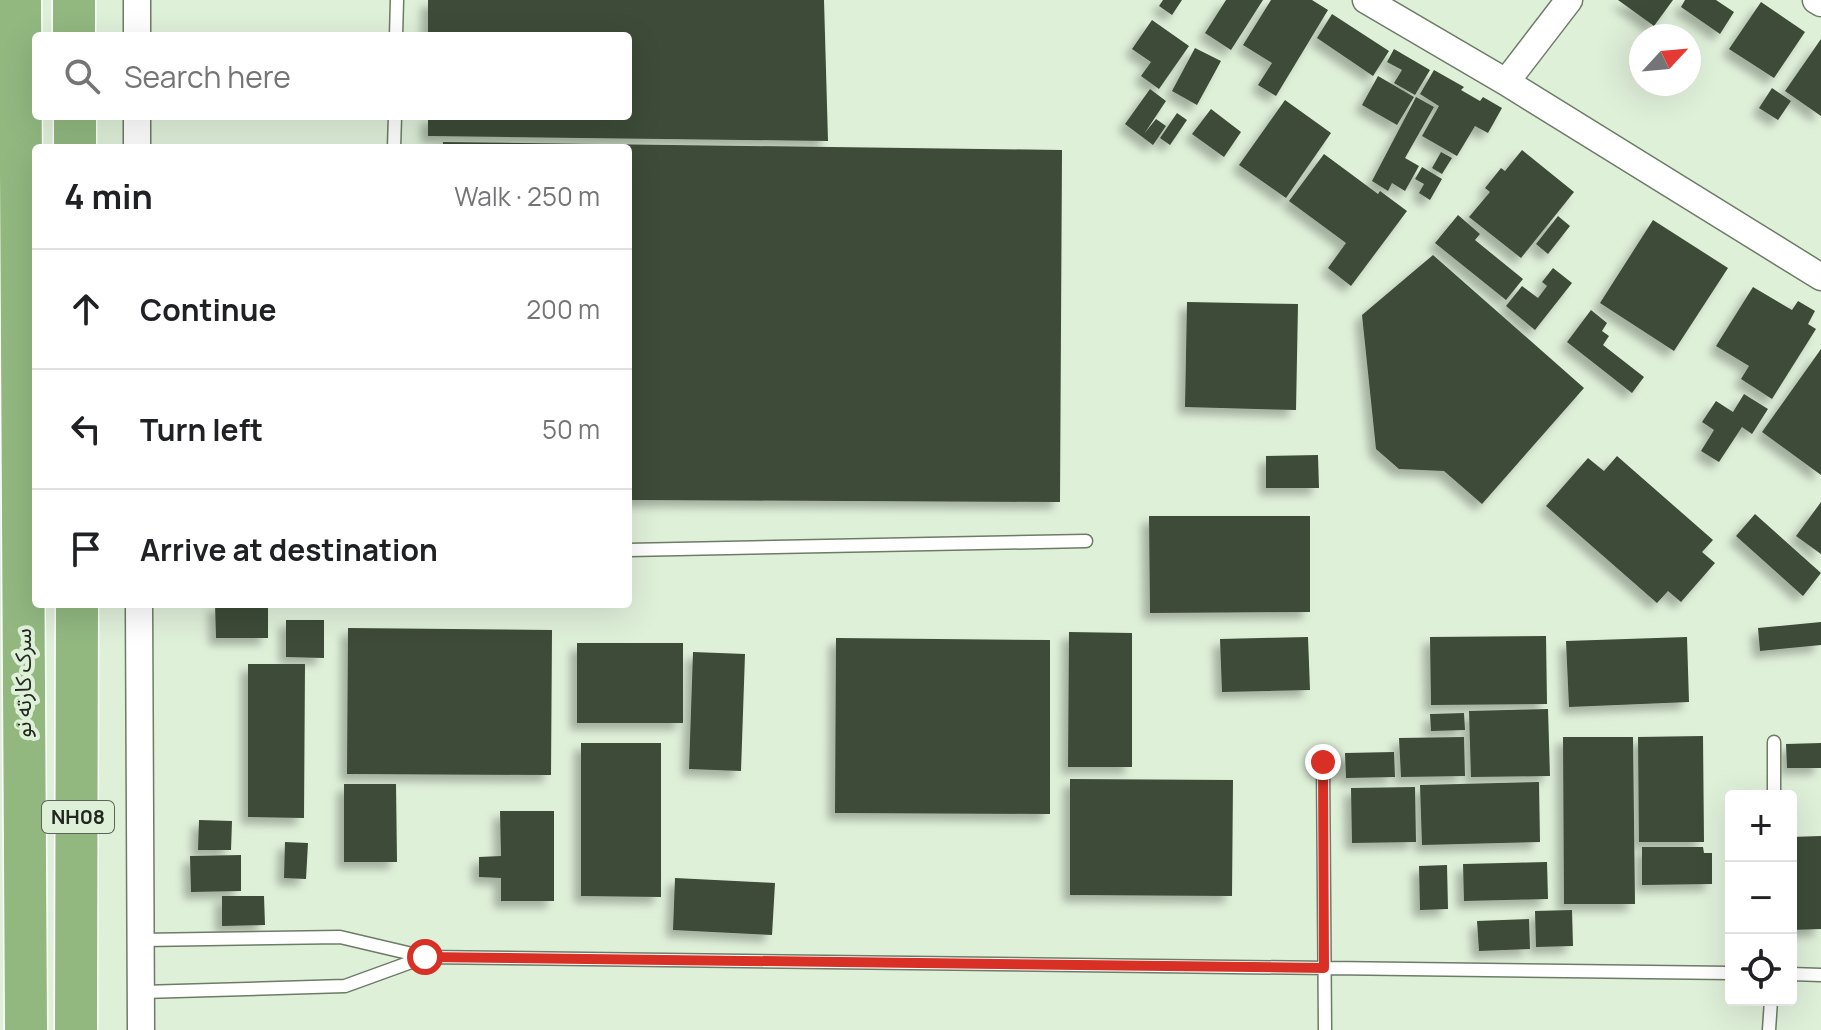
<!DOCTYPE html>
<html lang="en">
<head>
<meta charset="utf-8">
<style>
  :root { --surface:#fff; --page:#f2f2f2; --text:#202124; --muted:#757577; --line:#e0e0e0 }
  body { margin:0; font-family:Manrope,"Noto Sans Arabic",sans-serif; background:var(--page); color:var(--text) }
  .controls { position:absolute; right:24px; bottom:24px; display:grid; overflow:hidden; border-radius:8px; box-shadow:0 8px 32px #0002 }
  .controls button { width:72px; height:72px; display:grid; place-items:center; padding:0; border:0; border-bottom:2px solid var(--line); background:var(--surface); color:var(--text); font:40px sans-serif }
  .compass { position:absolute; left:1629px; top:24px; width:72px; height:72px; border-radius:50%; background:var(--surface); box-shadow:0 8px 32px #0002; rotate:64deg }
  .stop { position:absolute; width:24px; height:24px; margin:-18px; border:6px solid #d93025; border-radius:50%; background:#fff }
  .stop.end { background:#d93025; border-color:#fff; box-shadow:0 2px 8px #0008 }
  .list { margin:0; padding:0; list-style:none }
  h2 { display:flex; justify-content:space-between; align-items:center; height:104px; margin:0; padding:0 32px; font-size:34px }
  h2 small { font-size:26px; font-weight:400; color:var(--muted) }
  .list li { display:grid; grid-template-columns:52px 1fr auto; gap:24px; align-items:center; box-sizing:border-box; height:120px; padding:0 32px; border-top:2px solid var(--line) }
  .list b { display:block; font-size:30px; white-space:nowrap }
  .list em { font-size:26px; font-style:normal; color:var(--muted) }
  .icon { flex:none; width:44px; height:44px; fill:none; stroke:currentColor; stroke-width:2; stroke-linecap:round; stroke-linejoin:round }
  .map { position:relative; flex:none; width:1821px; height:1030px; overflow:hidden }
  .search { position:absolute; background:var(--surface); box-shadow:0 8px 32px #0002; left:32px; top:32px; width:600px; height:88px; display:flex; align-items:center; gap:20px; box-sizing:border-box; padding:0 28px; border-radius:8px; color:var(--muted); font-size:30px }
  .panel { position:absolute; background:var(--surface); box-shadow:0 8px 32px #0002; left:32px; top:144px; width:600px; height:464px; border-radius:8px }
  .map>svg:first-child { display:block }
</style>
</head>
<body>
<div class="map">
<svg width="1821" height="1030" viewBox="0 0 1821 1030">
  <defs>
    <filter id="shadow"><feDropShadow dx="-7" dy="7" stdDeviation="4" flood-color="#0004"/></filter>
  </defs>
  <rect width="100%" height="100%" fill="#dff0d9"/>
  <path fill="#3d4b38" filter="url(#shadow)" d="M 428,0 L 824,0 L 828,141 L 428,136 L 428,116 L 628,116 L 628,36 L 428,36 Z
    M 1163,0 L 1182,0 L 1172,15 L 1159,6 Z
    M 1226,0 L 1263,0 L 1231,50 L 1205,33 Z
    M 1271,0 L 1312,0 L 1328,10 L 1276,96 L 1258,85 L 1272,63 L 1243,45 Z
    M 1618,0 L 1673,0 L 1654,26 Z
    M 1685,0 L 1716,0 L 1734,12 L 1720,34 L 1681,7 Z
    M 1761,2 L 1805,32 L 1774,78 L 1729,49 Z
    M 1332,14 L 1389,51 L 1373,76 L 1317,38 Z
    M 1152,20 L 1189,46 L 1159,89 L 1141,76 L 1151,62 L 1132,49 Z
    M 1821,39 L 1821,116 L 1785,91 Z
    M 1195,48 L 1221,61 L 1197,105 L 1172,91 Z
    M 1394,49 L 1430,70 L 1415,95 L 1394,83 L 1402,70 L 1387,62 Z
    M 1434,70 L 1464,87 L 1461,90 L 1480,101 L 1483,97 L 1502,108 L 1488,133 L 1475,126 L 1457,156 L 1422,136 L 1439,106 L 1420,94 Z
    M 1378,76 L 1414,97 L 1397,125 L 1362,105 Z
    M 1772,88 L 1791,101 L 1778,120 L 1759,108 Z
    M 1150,89 L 1166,101 L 1144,134 L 1156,119 L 1166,126 L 1153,145 L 1125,124 Z
    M 1416,97 L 1434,107 L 1405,158 L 1419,166 L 1405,191 L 1392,183 L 1388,191 L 1372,181 Z
    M 1285,100 L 1331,133 L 1286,198 L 1239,165 Z
    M 1211,109 L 1241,132 L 1224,157 L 1192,134 Z
    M 1177,113 L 1187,120 L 1170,145 L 1160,138 Z
    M 443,142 L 1062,150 L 1060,502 L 628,500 L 628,148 L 443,148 Z
    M 1522,150 L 1574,192 L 1521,258 L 1469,217 L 1490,192 L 1485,188 L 1501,168 L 1505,171 Z
    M 1441,152 L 1452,158 L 1442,174 L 1432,168 Z
    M 1324,154 L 1378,194 L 1380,191 L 1407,211 L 1351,286 L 1328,268 L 1346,243 L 1289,201 Z
    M 1422,167 L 1442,179 L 1430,200 L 1419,193 L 1424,184 L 1415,179 Z
    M 1458,215 L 1480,234 L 1475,240 L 1523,279 L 1506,300 L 1435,243 Z
    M 1558,216 L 1570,226 L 1548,254 L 1536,244 Z
    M 1653,220 L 1728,268 L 1674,351 L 1600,303 Z
    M 1433,255 L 1584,388 L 1482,504 L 1444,471 L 1399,469 L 1376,449 L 1362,315 Z
    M 1553,268 L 1572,283 L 1535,330 L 1506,306 L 1522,286 L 1538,298 L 1547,286 L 1542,282 Z
    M 1753,287 L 1792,310 L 1798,301 L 1815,311 L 1808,324 L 1816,329 L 1772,399 L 1741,379 L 1749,366 L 1716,346 Z
    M 1187,302 L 1298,304 L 1296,410 L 1185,407 Z
    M 1591,310 L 1607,323 L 1602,331 L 1609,336 L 1603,345 L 1644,377 L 1632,393 L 1567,342 Z
    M 1821,349 L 1821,475 L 1762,432 Z
    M 1744,394 L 1768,409 L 1752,434 L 1742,427 L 1719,462 L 1701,451 L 1714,430 L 1702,422 L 1716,401 L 1733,412 Z
    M 1318,455 L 1319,488 L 1266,488 L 1266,456 Z
    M 1617,456 L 1713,540 L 1702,552 L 1715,563 L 1681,602 L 1668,591 L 1657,603 L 1546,506 L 1588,458 L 1604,471 Z
    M 1821,502 L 1821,554 L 1796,536 Z
    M 1755,514 L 1821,573 L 1803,596 L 1736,536 Z
    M 1149,516 L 1310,516 L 1310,612 L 1150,613 Z
    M 215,604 L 268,604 L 268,638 L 216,638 Z
    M 286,620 L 324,620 L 324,658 L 286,657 Z
    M 1821,622 L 1821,645 L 1760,651 L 1758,628 Z
    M 348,628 L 552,630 L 551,775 L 347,774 Z
    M 1069,632 L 1132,633 L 1132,767 L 1068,767 Z
    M 1546,636 L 1547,704 L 1431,705 L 1430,637 Z
    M 1308,637 L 1310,690 L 1222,692 L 1220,639 Z
    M 1687,637 L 1689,702 L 1569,707 L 1566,641 Z
    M 836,638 L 1050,640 L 1050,814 L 835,813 Z
    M 577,643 L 683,643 L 683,723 L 577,723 Z
    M 693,652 L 745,654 L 741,771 L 689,769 Z
    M 248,664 L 305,664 L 304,818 L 248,817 Z
    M 1548,709 L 1550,776 L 1471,777 L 1469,711 Z
    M 1464,713 L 1465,730 L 1431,731 L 1430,714 Z
    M 1703,736 L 1704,842 L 1639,842 L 1638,737 Z
    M 1464,737 L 1465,776 L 1401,777 L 1399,738 Z
    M 1563,737 L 1633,737 L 1635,904 L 1564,904 Z
    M 581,743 L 661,743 L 661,897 L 581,896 Z
    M 1821,743 L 1821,768 L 1787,768 L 1786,744 Z
    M 1394,752 L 1395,777 L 1346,778 L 1345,753 Z
    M 1070,779 L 1233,780 L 1232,896 L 1070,895 Z
    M 1539,782 L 1540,842 L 1422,845 L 1420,785 Z
    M 344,784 L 396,784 L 397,862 L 344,862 Z
    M 1415,787 L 1416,842 L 1352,843 L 1351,788 Z
    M 500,811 L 554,811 L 554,901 L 501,901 L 501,878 L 479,877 L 479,857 L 501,856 Z
    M 199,820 L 232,821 L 231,850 L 198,850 Z
    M 1821,836 L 1821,929 L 1791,930 L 1791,837 Z
    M 285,842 L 308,843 L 306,879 L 284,878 Z
    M 1642,847 L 1703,847 L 1704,853 L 1712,853 L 1712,884 L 1642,885 Z
    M 241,855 L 241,891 L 191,892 L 190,856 Z
    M 1547,862 L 1548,899 L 1464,901 L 1463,864 Z
    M 1447,865 L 1448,909 L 1420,910 L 1419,866 Z
    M 675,878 L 775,883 L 772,935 L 673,930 Z
    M 222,896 L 264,896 L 265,925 L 222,926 Z
    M 1572,910 L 1573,946 L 1536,947 L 1535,911 Z
    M 1529,919 L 1530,949 L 1479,951 L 1477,921 Z"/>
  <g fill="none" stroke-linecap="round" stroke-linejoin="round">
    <g stroke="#6d7b67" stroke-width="15">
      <path id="service" d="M 396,36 L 397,0
        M 394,148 L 395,116
        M 628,550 L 1086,541
        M 1323,762 L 1325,1030
        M 1774,796 L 1774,742
        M 142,940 L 340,937 L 425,957 L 1731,973
        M 1791,974 L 1821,975
        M 142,992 L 345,986 L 425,957
        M 1769,1030 L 1771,1000"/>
    </g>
    <g stroke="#6d7b67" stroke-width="29">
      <path id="minor" d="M 137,0 L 137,36
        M 1366,0 L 1506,82 L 1821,277
        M 1816,0 L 1821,3
        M 1506,82 L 1569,0
        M 137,116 L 137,148
        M 139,604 L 141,1030"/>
    </g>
    <g stroke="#fff" stroke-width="45">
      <path id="trunk" d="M 20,0 L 26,1030
        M 74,0 L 74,36
        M 75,116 L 75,148
        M 76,1030 L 77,604"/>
    </g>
    <use href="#service" stroke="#fff" stroke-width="12"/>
    <use href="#minor" stroke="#fff" stroke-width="26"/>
    <use href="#trunk" stroke="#92b880" stroke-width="42"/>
  </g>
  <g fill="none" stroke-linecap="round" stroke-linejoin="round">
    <path stroke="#d93025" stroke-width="10" d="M 425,957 L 1324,968 L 1323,762"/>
  </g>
  <g text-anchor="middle" stroke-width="8" stroke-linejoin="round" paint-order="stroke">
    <rect fill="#dff0d9" stroke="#5b6458" stroke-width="2" x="42" y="801" width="72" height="32" rx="6"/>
    <g font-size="20" font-weight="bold" fill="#222820">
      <text x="78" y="824">NH08</text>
    </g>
    <g font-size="22" fill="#222820" stroke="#dff0d9">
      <text transform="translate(23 683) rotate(-90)" y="8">سرک کارته نو</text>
    </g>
  </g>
</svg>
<div class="controls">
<button>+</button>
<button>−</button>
<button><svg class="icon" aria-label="locate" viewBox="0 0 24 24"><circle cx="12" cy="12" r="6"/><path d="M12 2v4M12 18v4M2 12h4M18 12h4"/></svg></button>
</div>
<svg class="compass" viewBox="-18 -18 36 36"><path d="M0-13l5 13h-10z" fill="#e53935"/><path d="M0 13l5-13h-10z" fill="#757577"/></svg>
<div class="stop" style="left:425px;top:957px"></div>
<div class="stop end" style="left:1323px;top:762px"></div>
<div class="search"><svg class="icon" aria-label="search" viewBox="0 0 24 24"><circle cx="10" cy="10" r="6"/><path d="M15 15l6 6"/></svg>Search here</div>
<section class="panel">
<h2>4 min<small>Walk · 250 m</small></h2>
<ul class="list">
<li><svg class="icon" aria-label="ahead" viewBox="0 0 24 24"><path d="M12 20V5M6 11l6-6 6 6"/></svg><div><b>Continue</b></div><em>200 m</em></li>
<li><svg class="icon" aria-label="left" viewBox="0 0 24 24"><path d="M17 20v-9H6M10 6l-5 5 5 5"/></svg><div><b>Turn left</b></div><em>50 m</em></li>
<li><svg class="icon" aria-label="arrive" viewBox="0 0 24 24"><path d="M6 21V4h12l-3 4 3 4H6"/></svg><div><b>Arrive at destination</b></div></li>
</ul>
</section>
</div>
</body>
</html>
